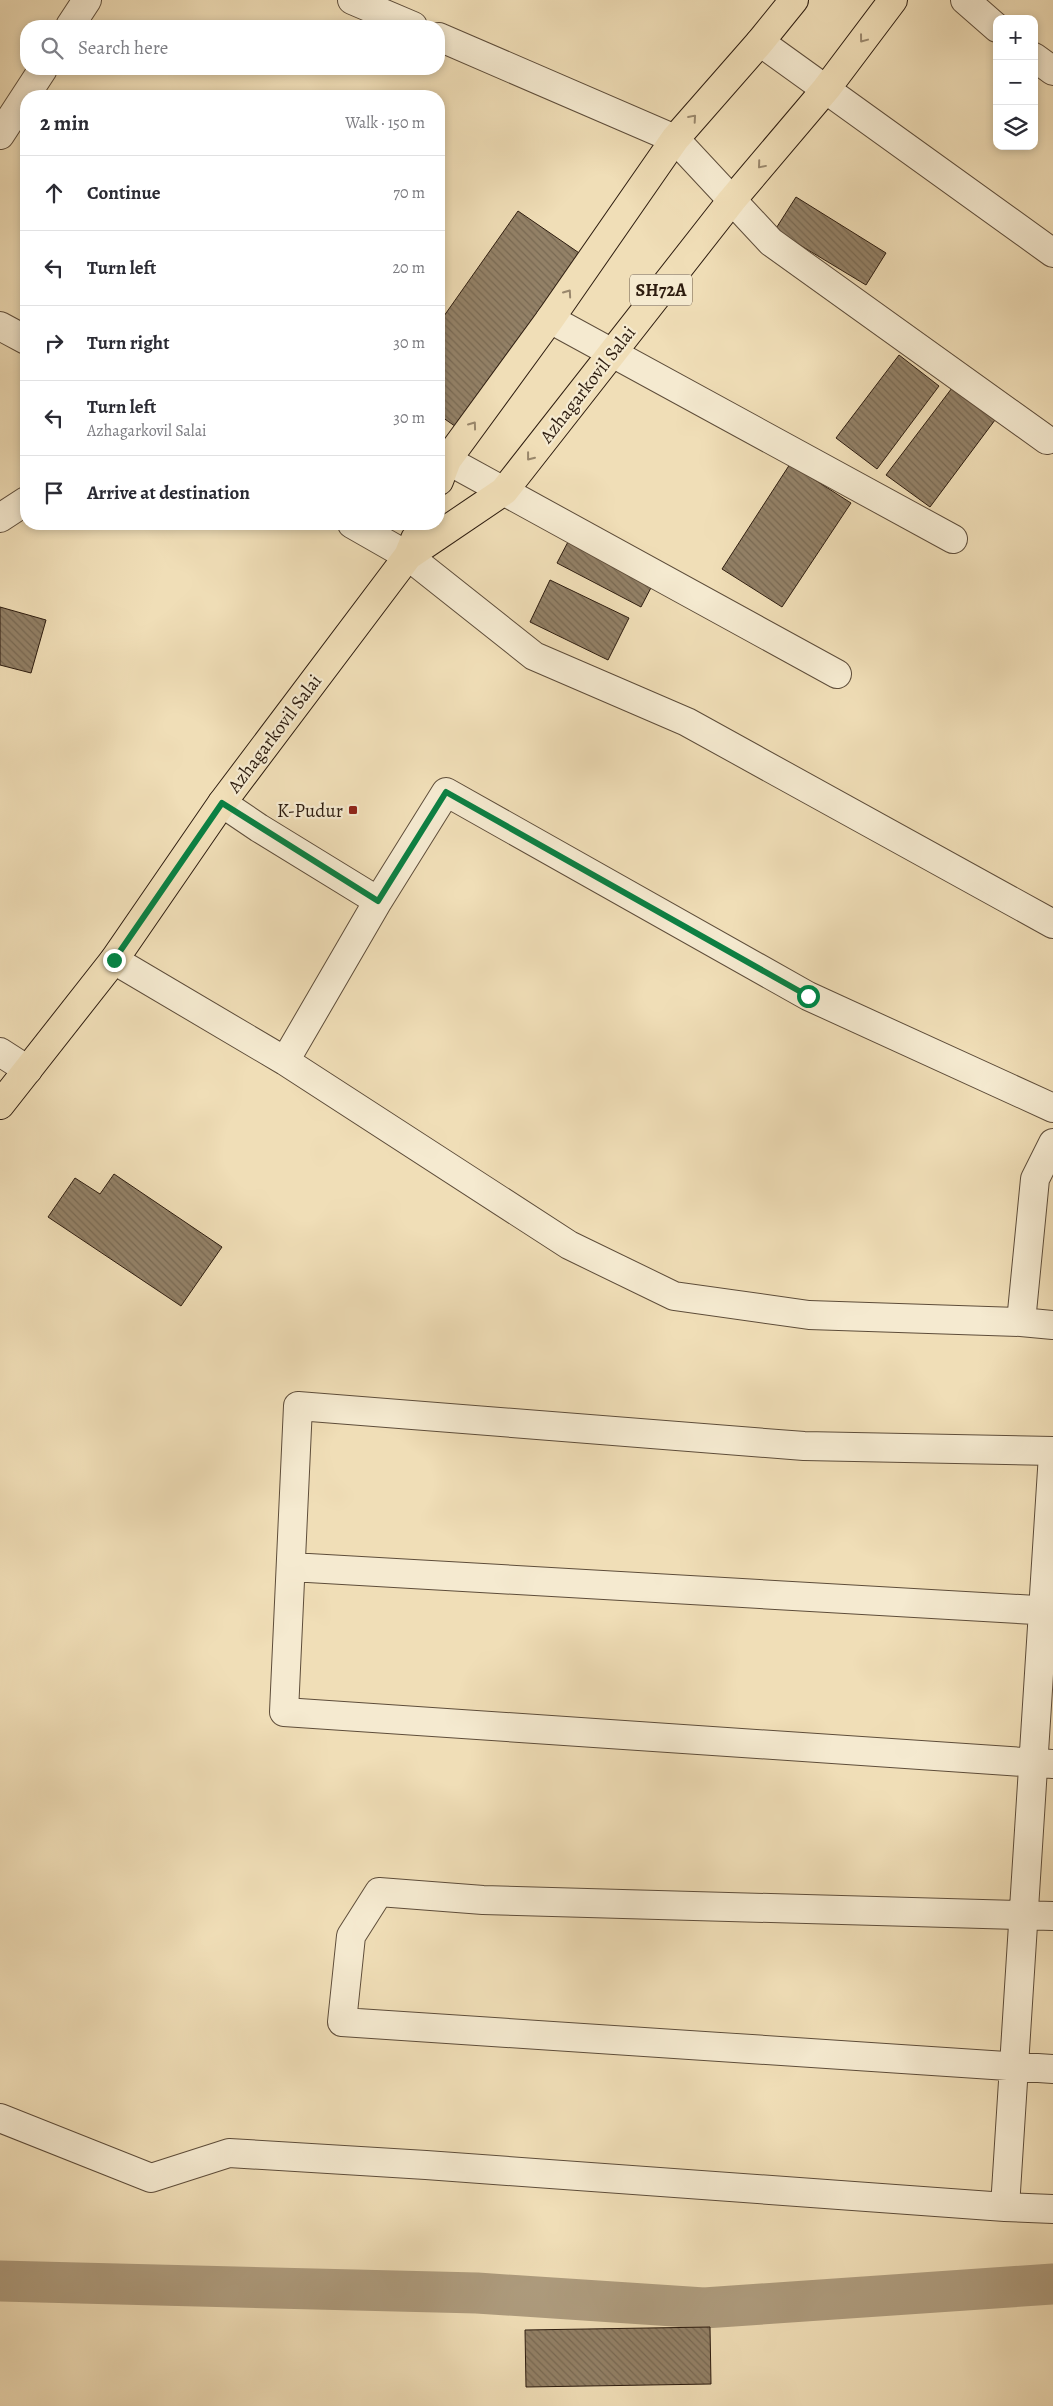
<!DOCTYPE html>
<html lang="en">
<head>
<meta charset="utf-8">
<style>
  :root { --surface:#fff; --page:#f2f2f3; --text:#2b2b33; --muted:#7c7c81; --line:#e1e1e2 }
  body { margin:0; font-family:Alegreya,serif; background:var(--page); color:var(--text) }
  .controls { position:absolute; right:15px; top:15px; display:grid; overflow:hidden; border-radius:10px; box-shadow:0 2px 8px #0003 }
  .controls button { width:45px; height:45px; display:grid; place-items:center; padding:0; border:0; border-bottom:1px solid var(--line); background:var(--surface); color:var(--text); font:25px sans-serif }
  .stop { position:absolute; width:15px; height:15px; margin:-11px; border:4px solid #0b8043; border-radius:50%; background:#fff }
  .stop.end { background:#0b8043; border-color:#fff; box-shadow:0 1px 5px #0008 }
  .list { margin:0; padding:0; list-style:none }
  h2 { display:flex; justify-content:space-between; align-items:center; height:65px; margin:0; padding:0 20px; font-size:21px }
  h2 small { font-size:16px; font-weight:400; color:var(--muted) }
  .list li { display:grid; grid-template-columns:32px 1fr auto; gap:15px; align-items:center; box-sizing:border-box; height:75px; padding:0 20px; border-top:1px solid var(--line) }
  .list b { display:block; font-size:19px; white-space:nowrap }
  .list p { margin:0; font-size:16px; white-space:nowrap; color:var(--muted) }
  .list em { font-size:16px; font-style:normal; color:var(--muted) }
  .icon { flex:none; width:28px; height:28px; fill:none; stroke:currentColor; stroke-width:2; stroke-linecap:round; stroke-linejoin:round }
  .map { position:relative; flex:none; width:1053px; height:2406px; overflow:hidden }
  .search { position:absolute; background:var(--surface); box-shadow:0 2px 8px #0003; left:20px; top:20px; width:425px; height:55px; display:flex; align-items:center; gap:12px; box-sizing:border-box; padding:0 18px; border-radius:20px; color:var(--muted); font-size:19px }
  .panel { position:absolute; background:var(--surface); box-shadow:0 2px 8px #0003; left:20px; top:90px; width:425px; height:440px; border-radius:20px }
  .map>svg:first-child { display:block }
</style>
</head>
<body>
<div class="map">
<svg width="1053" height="2406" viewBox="0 0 1053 2406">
  <defs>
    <pattern id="building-back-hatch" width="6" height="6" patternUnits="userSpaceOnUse" patternTransform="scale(1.25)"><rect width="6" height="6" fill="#938167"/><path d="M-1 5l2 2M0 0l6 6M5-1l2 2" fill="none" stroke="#786953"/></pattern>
  </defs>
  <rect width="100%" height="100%" fill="#f0deb7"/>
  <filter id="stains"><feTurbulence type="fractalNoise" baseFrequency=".004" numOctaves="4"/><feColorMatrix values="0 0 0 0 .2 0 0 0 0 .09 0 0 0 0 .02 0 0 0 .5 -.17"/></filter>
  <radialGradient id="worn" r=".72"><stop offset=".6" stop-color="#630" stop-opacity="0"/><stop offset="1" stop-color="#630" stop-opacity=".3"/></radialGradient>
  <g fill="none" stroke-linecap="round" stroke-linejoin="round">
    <path stroke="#ae9c7e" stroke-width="41" d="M 0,2281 L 477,2293 L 704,2308 L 1053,2284"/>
  </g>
  <path fill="url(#building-back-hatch)" stroke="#2e1d10" d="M 796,197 L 886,253 L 866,285 L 775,230 Z
    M 518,211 L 585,257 L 462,431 L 439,415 L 439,323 Z
    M 899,355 L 939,386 L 877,469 L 836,438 Z
    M 952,388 L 995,420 L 930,507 L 886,475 Z
    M 790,464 L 851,503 L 782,607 L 722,569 Z
    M 570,538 L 654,582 L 641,607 L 557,563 Z
    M 550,580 L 629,618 L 608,660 L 530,622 Z
    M 0,607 L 46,620 L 31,673 L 0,665 Z
    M 114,1174 L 222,1247 L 181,1306 L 48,1217 L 75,1178 L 100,1194 Z
    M 710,2327 L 711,2384 L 526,2387 L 525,2330 Z"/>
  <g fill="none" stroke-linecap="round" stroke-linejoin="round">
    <g stroke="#5e4d3a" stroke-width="30">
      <path id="minor" d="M 352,0 L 413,26
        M 965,0 L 997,28
        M 70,26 L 87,0
        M 439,37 L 675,139 L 771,242 L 1047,440
        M 760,42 L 1053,253
        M 1034,57 L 1053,71
        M 0,135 L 43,69
        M 550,319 L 953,539
        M 0,326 L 26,340
        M 447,460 L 837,674
        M 0,518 L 26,501
        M 352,524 L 408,556 L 534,656 L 687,722 L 1053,924
        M 222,803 L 259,828 L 378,901 L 285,1061
        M 378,901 L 446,792 L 808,996 L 1053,1108
        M 114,960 L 285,1061 L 569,1245 L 674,1296 L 809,1315 L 1021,1322 L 1053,1325
        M 0,1052 L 28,1070
        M 1021,1322 L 1035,1179 L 1053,1143
        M 1053,1451 L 804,1446 L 298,1406 L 284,1712 L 1053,1764
        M 291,1567 L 1053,1611
        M 1053,1916 L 483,1900 L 379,1892 L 351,1936 L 342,2022 L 1053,2069
        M 0,2118 L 151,2178 L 229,2153 L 426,2165 L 1005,2207 L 1053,2209
        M 1005,2207 L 1053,1454"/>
    </g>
    <g stroke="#2e1d10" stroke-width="30">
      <path id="major" d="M 439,481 L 447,460 L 550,319 L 675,139 L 760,42 L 794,0
        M 408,556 L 504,491 L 732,200 L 826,89 L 893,0
        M 0,1105 L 114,960 L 222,803 L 408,556 L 415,539"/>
    </g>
    <use href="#minor" stroke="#f5ead0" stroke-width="28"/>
    <use href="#major" stroke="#f0deb7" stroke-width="28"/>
  </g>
  <defs><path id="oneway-chevron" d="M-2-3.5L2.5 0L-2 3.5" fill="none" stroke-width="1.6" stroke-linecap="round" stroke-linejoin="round" transform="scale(1.25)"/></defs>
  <g stroke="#99876c">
    <use href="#oneway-chevron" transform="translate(863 39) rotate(127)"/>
    <use href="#oneway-chevron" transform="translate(693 118) rotate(-49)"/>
    <use href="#oneway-chevron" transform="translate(761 165) rotate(130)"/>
    <use href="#oneway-chevron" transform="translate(568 293) rotate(-55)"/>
    <use href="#oneway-chevron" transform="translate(473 425) rotate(-54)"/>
    <use href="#oneway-chevron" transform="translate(530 457) rotate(128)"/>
  </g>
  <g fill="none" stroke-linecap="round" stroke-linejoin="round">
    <path stroke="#0b8043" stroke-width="6" d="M 114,960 L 222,803 L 378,901 L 446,792 L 808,996"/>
  </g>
  <rect fill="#8f2418" stroke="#f5ead0" stroke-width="2" x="348" y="805" width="10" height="10" rx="2.5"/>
  <g text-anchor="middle" stroke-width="4.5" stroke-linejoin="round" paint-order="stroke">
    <rect fill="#f5ead0" stroke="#6a5a4a" stroke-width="1" x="630" y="274.5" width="62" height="31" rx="4"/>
    <g font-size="18" font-weight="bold" fill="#2e1d10">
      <text x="661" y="296">SH72A</text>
    </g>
    <g font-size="19" fill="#2e1d10" stroke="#f5ead0">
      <text transform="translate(587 384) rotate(-52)" y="7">Azhagarkovil Salai</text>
      <text transform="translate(274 733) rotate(-53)" y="7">Azhagarkovil Salai</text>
    </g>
    <g font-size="19" fill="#2e1d10" stroke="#f5ead0" text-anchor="end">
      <text x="343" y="817">K-Pudur</text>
    </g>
  </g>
  <rect width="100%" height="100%" filter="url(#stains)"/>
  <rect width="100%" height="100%" fill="url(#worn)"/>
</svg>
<div class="controls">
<button>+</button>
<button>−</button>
<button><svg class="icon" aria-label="layers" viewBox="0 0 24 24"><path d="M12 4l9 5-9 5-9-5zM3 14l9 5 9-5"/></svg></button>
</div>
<div class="stop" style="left:808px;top:996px"></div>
<div class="stop end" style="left:114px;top:960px"></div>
<div class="search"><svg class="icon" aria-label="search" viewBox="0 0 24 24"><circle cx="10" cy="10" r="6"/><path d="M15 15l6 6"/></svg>Search here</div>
<section class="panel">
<h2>2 min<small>Walk · 150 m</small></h2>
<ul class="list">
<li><svg class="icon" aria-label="ahead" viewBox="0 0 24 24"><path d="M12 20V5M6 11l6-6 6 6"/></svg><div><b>Continue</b></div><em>70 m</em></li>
<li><svg class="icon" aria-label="left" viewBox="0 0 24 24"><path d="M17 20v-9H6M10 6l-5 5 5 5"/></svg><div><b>Turn left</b></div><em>20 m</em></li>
<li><svg class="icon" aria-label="right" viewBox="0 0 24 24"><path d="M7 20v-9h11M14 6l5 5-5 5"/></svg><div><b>Turn right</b></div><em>30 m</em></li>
<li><svg class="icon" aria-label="left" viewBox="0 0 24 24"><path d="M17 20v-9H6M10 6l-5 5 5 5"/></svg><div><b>Turn left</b><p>Azhagarkovil Salai</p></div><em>30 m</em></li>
<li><svg class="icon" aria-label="arrive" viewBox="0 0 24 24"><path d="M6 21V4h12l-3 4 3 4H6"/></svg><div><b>Arrive at destination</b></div></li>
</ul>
</section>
</div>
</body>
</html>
